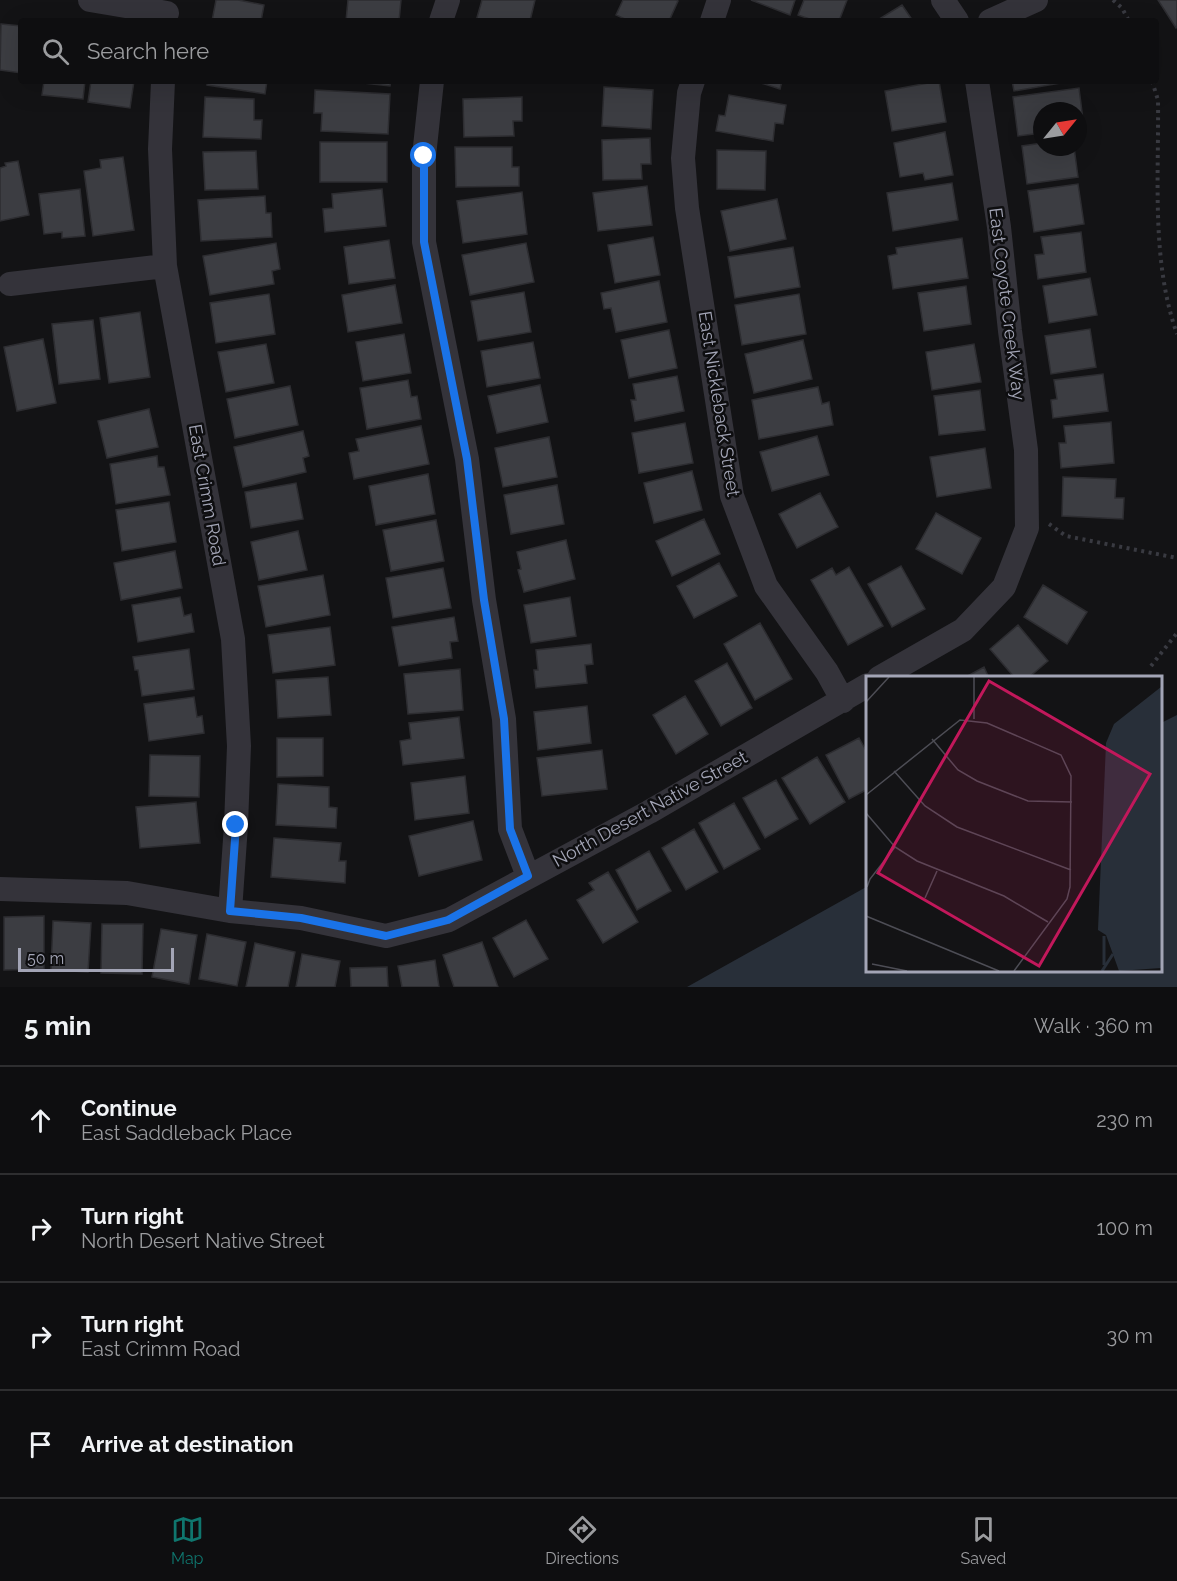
<!DOCTYPE html>
<html lang="en">
<head>
<meta charset="utf-8">
<style>
  :root { --surface:#0e0e10; --page:#1c1c1e; --text:#f1f3f6; --muted:#9b9c9f; --line:#2e2e30; --accent:#0f766e }
  body { margin:0; font-family:Raleway,sans-serif; background:var(--page); color:var(--text) }
  .compass { position:absolute; left:1033px; top:102px; width:54px; height:54px; border-radius:50%; background:var(--surface); box-shadow:0 6px 24px #0002; rotate:60deg }
  .scale { position:absolute; left:18px; bottom:15px; width:156px; box-sizing:border-box; padding-left:6px; border:3px solid #a3a5b6; border-top:0; font-size:16px; line-height:21px; white-space:nowrap; color:#a3a5b6; -webkit-text-stroke:4px #0e0e10; paint-order:stroke }
  .stop { position:absolute; width:18px; height:18px; margin:-14px; border:4px solid #1a73e8; border-radius:50%; background:#fff }
  .stop.end { background:#1a73e8; border-color:#fff; box-shadow:0 2px 6px #0008 }
  .list { margin:0; padding:0; list-style:none }
  h2 { display:flex; justify-content:space-between; align-items:center; height:78px; margin:0; padding:0 24px; font-size:26px }
  h2 small { font-size:20px; font-weight:400; color:var(--muted) }
  .list li { display:grid; grid-template-columns:39px 1fr auto; gap:18px; align-items:center; box-sizing:border-box; height:108px; padding:0 24px; border-top:2px solid var(--line) }
  .list b { display:block; font-size:22px; white-space:nowrap }
  .list p { margin:0; font-size:20px; white-space:nowrap; color:var(--muted) }
  .list em { font-size:20px; font-style:normal; color:var(--muted) }
  .icon { flex:none; width:33px; height:33px; fill:none; stroke:currentColor; stroke-width:2; stroke-linecap:round; stroke-linejoin:round }
  .map { position:relative; flex:none; width:1177px; height:987px; overflow:hidden }
  .search { position:absolute; background:var(--surface); box-shadow:0 6px 24px #0002; left:18px; right:18px; top:18px; height:66px; display:flex; align-items:center; gap:15px; box-sizing:border-box; padding:0 21px; border-radius:6px; color:var(--muted); font-size:22px }
  .sheet { height:510px; background:var(--surface) }
  nav { display:flex; justify-content:space-around; align-items:center; box-sizing:border-box; height:84px; border-top:2px solid var(--line); background:var(--surface); font-size:16px; color:var(--muted) }
  nav a { display:grid; justify-items:center; gap:3px }
  nav .on { color:var(--accent) }
  .map>svg:first-child { display:block }
</style>
</head>
<body>
<div class="map">
<svg width="1177" height="987" viewBox="0 0 1177 987">
  <rect width="100%" height="100%" fill="#131315"/>
  <path fill="#282f39" d="M 1177,715 L 1177,987 L 687,987 L 868,886 L 868,970 L 1160,970 L 1161,723 Z"/>
  <path fill="#3c3d42" stroke="#2d2d31" stroke-width="1.5" d="M 216,0 L 238,0 L 264,5 L 261,21 L 212,21 Z
    M 348,0 L 401,0 L 399,21 L 346,21 Z
    M 482,0 L 535,0 L 530,21 L 476,21 Z
    M 623,0 L 676,0 L 678,1 L 669,21 L 629,21 L 616,15 Z
    M 751,0 L 795,0 L 790,15 Z
    M 804,0 L 847,0 L 839,21 L 815,21 L 798,15 Z
    M 1158,0 L 1177,0 L 1177,27 L 1176,28 Z
    M 902,5 L 913,21 L 876,21 Z
    M 1,24 L 21,26 L 21,73 L 0,70 Z
    M 44,81 L 85,81 L 83,99 L 42,95 Z
    M 91,81 L 134,81 L 130,108 L 88,102 Z
    M 207,81 L 267,81 L 265,94 L 207,85 Z
    M 345,81 L 391,81 L 390,86 Z
    M 755,81 L 782,81 L 780,89 Z
    M 939,81 L 946,122 L 892,131 L 885,91 Z
    M 1012,81 L 1072,81 L 1014,91 Z
    M 604,87 L 653,90 L 651,129 L 602,126 Z
    M 1079,88 L 1084,128 L 1078,128 L 1078,111 L 1042,111 L 1042,133 L 1018,136 L 1013,97 Z
    M 315,90 L 390,94 L 388,134 L 321,131 L 322,113 L 314,113 Z
    M 729,95 L 786,105 L 783,124 L 775,123 L 773,141 L 716,131 L 719,115 L 725,116 Z
    M 205,97 L 254,99 L 254,120 L 262,120 L 261,139 L 203,137 Z
    M 522,97 L 522,121 L 513,121 L 514,136 L 464,137 L 463,99 Z
    M 945,132 L 953,175 L 925,180 L 923,173 L 900,177 L 894,143 Z
    M 650,138 L 651,164 L 641,164 L 642,179 L 603,180 L 602,140 Z
    M 320,142 L 387,142 L 387,182 L 320,182 Z
    M 1042,143 L 1042,147 L 1074,147 L 1078,177 L 1027,184 L 1022,146 Z
    M 455,147 L 512,147 L 512,167 L 519,167 L 519,186 L 456,187 Z
    M 717,150 L 766,151 L 765,190 L 717,189 Z
    M 256,151 L 258,189 L 205,190 L 203,152 Z
    M 123,157 L 134,230 L 93,236 L 84,171 L 101,168 L 100,160 Z
    M 18,161 L 29,215 L 0,221 L 0,168 L 6,166 L 5,163 Z
    M 952,183 L 958,220 L 893,231 L 887,193 Z
    M 1078,184 L 1084,224 L 1034,232 L 1028,191 Z
    M 647,186 L 652,225 L 598,231 L 593,193 Z
    M 80,189 L 85,236 L 62,238 L 62,232 L 44,234 L 39,194 Z
    M 382,189 L 386,226 L 325,232 L 323,209 L 333,208 L 332,194 Z
    M 522,192 L 527,234 L 463,243 L 457,201 Z
    M 265,196 L 266,213 L 271,213 L 272,237 L 201,241 L 198,200 Z
    M 777,199 L 786,239 L 730,251 L 721,211 Z
    M 1081,232 L 1086,272 L 1038,279 L 1035,255 L 1044,254 L 1041,237 Z
    M 653,237 L 660,275 L 615,283 L 608,245 Z
    M 962,238 L 968,278 L 893,289 L 888,256 L 897,254 L 896,248 Z
    M 389,240 L 395,278 L 349,284 L 344,247 Z
    M 276,243 L 280,269 L 272,271 L 274,284 L 210,295 L 203,256 Z
    M 526,243 L 534,282 L 470,295 L 462,255 Z
    M 793,247 L 800,287 L 735,298 L 728,257 Z
    M 1090,278 L 1097,315 L 1049,323 L 1043,286 Z
    M 659,281 L 667,322 L 616,332 L 611,308 L 604,309 L 601,293 Z
    M 395,285 L 402,323 L 348,332 L 342,295 Z
    M 966,286 L 971,324 L 924,331 L 918,293 Z
    M 524,292 L 531,332 L 478,341 L 471,301 Z
    M 269,294 L 275,334 L 216,343 L 210,303 Z
    M 799,294 L 806,334 L 742,345 L 735,305 Z
    M 140,312 L 150,377 L 109,383 L 100,318 Z
    M 93,320 L 100,379 L 59,384 L 52,324 Z
    M 1090,329 L 1096,367 L 1051,374 L 1045,336 Z
    M 669,330 L 677,368 L 629,378 L 621,340 Z
    M 404,334 L 411,373 L 363,381 L 356,342 Z
    M 43,339 L 56,403 L 17,411 L 4,347 Z
    M 803,340 L 812,379 L 754,393 L 745,354 Z
    M 533,342 L 540,378 L 487,387 L 481,351 Z
    M 266,344 L 274,383 L 226,392 L 218,352 Z
    M 974,344 L 981,382 L 932,390 L 926,352 Z
    M 1103,374 L 1108,411 L 1053,418 L 1051,400 L 1057,399 L 1054,380 Z
    M 677,376 L 684,411 L 635,421 L 631,400 L 636,400 L 633,384 Z
    M 408,380 L 411,397 L 417,396 L 421,419 L 367,429 L 360,388 Z
    M 540,385 L 548,422 L 497,433 L 488,396 Z
    M 290,386 L 298,425 L 235,438 L 227,399 Z
    M 818,387 L 822,404 L 829,402 L 833,425 L 759,439 L 752,400 Z
    M 980,390 L 985,430 L 939,435 L 934,396 Z
    M 149,409 L 158,447 L 107,458 L 98,421 Z
    M 1111,422 L 1114,463 L 1061,468 L 1059,443 L 1066,443 L 1064,426 Z
    M 685,423 L 693,463 L 639,473 L 632,433 Z
    M 421,426 L 429,464 L 354,479 L 349,453 L 359,451 L 356,439 Z
    M 303,431 L 309,456 L 303,458 L 306,472 L 243,487 L 234,447 Z
    M 817,436 L 829,475 L 772,491 L 760,452 Z
    M 549,437 L 557,477 L 503,487 L 495,448 Z
    M 985,448 L 991,488 L 937,497 L 930,457 Z
    M 157,456 L 158,467 L 164,467 L 170,495 L 116,504 L 110,464 Z
    M 692,471 L 702,510 L 654,523 L 644,483 Z
    M 428,474 L 435,514 L 376,525 L 369,486 Z
    M 1063,477 L 1116,479 L 1115,498 L 1124,498 L 1123,519 L 1062,516 Z
    M 296,483 L 303,519 L 251,528 L 245,492 Z
    M 557,485 L 564,524 L 511,534 L 504,495 Z
    M 820,493 L 838,527 L 797,548 L 779,514 Z
    M 169,502 L 176,542 L 122,551 L 116,510 Z
    M 936,513 L 981,538 L 962,574 L 916,549 Z
    M 704,519 L 720,554 L 672,576 L 656,541 Z
    M 436,520 L 444,561 L 391,571 L 383,530 Z
    M 298,531 L 307,570 L 259,580 L 251,542 Z
    M 566,540 L 575,579 L 524,592 L 518,570 L 521,569 L 517,552 Z
    M 175,551 L 182,588 L 121,600 L 114,563 Z
    M 719,563 L 737,596 L 694,618 L 677,586 Z
    M 901,566 L 925,609 L 892,627 L 868,584 Z
    M 849,567 L 883,626 L 848,645 L 811,580 L 832,568 L 836,575 Z
    M 443,568 L 451,608 L 393,618 L 386,578 Z
    M 323,575 L 330,615 L 266,627 L 258,586 Z
    M 1043,585 L 1087,612 L 1067,644 L 1024,617 Z
    M 180,597 L 184,616 L 191,614 L 194,632 L 138,642 L 132,605 Z
    M 570,597 L 576,636 L 531,643 L 524,605 Z
    M 454,617 L 458,641 L 450,642 L 452,658 L 399,666 L 392,627 Z
    M 760,623 L 792,679 L 755,700 L 724,644 Z
    M 1018,625 L 1048,661 L 1028,678 L 1015,678 L 990,649 Z
    M 330,627 L 335,665 L 273,673 L 268,635 Z
    M 591,644 L 593,664 L 585,665 L 587,683 L 536,688 L 534,670 L 538,670 L 536,650 Z
    M 189,649 L 194,689 L 142,696 L 138,670 L 135,670 L 133,657 Z
    M 727,663 L 752,708 L 721,726 L 695,681 Z
    M 984,667 L 989,678 L 964,678 Z
    M 460,669 L 463,710 L 408,714 L 404,674 Z
    M 328,677 L 331,715 L 278,718 L 276,680 Z
    M 685,696 L 708,734 L 676,754 L 653,715 Z
    M 194,697 L 197,717 L 202,716 L 204,733 L 149,741 L 144,704 Z
    M 587,706 L 591,743 L 538,750 L 534,712 Z
    M 459,717 L 464,758 L 403,765 L 400,741 L 411,739 L 409,723 Z
    M 277,738 L 323,738 L 323,776 L 277,777 Z
    M 859,738 L 868,754 L 868,789 L 849,799 L 826,755 Z
    M 602,750 L 607,789 L 542,796 L 537,758 Z
    M 150,755 L 200,756 L 199,797 L 149,796 Z
    M 817,757 L 845,802 L 810,824 L 782,778 Z
    M 465,776 L 469,813 L 415,820 L 411,783 Z
    M 776,780 L 798,819 L 765,838 L 743,798 Z
    M 278,784 L 329,787 L 329,807 L 337,808 L 336,828 L 276,825 Z
    M 196,802 L 200,843 L 140,848 L 136,807 Z
    M 734,803 L 760,849 L 724,869 L 699,823 Z
    M 473,821 L 482,860 L 419,876 L 409,836 Z
    M 694,829 L 718,872 L 686,890 L 662,848 Z
    M 274,838 L 341,843 L 339,861 L 346,861 L 345,883 L 271,877 Z
    M 649,851 L 671,891 L 637,910 L 616,870 Z
    M 608,872 L 638,922 L 603,943 L 577,900 L 594,890 L 589,883 Z
    M 44,916 L 44,969 L 4,970 L 4,917 Z
    M 526,920 L 548,959 L 514,977 L 493,938 Z
    M 53,921 L 91,923 L 88,972 L 51,970 Z
    M 102,924 L 143,924 L 142,974 L 101,973 Z
    M 161,929 L 197,935 L 189,984 L 152,977 Z
    M 207,934 L 246,942 L 237,986 L 199,979 Z
    M 482,942 L 498,987 L 454,987 L 443,955 Z
    M 255,943 L 295,952 L 288,987 L 246,987 Z
    M 302,954 L 340,961 L 335,987 L 296,987 Z
    M 435,960 L 439,987 L 402,987 L 398,966 Z
    M 387,967 L 388,987 L 351,987 L 350,968 Z"/>
  <g fill="none" stroke-linecap="round" stroke-linejoin="round">
    <path stroke="#393a41" stroke-width="4" stroke-dasharray="3 4.5" stroke-linecap="butt" d="M 1113,0 L 1122,8 L 1129,21
      M 1152,81 L 1158,100 C 1159,177 1151,261 1177,334
      M 1049,524 L 1066,536 L 1177,558
      M 1151,666 L 1177,633"/>
    <path stroke="#34333a" stroke-width="24" d="M 90,0 L 167,13
      M 943,0 L 957,21
      M 441,21 L 448,0
      M 712,21 L 719,0
      M 990,21 L 1036,0
      M 163,81 L 160,149 L 165,266 L 233,639 L 239,746 L 236,825 L 230,911
      M 432,81 L 424,156 L 424,242 L 467,459 L 484,600 L 504,719 L 510,829 L 528,876
      M 693,81 L 689,93 L 683,158 L 687,208 L 732,496 L 766,586 L 827,672 L 843,701
      M 10,284 L 165,266
      M 879,678 L 963,630 L 1004,587 L 1027,528 L 1026,450 L 1010,331 L 999,227 L 977,81
      M 0,889 L 127,893 L 230,911 L 301,918 L 386,936 L 449,920 L 649,812 L 868,685"/>
  </g>
  <g fill="none" stroke-linecap="round" stroke-linejoin="round">
    <path stroke="#1a73e8" stroke-width="8" d="M 236,825 L 230,911 L 301,918 L 386,936 L 448,920 L 528,876 L 510,829 L 504,719 L 484,600 L 467,459 L 424,242 L 424,156"/>
  </g>
  <g text-anchor="middle" stroke-width="5" stroke-linejoin="round" paint-order="stroke">
    <g font-size="18" fill="#a3a5b6" stroke="#0e0e10">
      <text transform="translate(1007 304) rotate(83)" y="6">East Coyote Creek Way</text>
      <text transform="translate(719 404) rotate(81)" y="6">East Nickleback Street</text>
      <text transform="translate(207 495) rotate(80)" y="6">East Crimm Road</text>
      <text transform="translate(650 809) rotate(-29)" y="6">North Desert Native Street</text>
    </g>
  </g>
  <g transform="translate(866 676)">
    <rect width="296" height="296" fill="#131315"/>
    <path d="M 295,11 L 295,292 L 253,295 L 240,259 L 232,254 L 240,67 L 248,48 Z" fill="#282f39"/>
    <path fill="none" stroke="#282f39" stroke-width="3" d="M 238,260 L 238,289M 236,295 L 247,278"/>
    <path fill="none" stroke="#4d4d55" stroke-width="1.5" d="M 0,26 L 23,1M 108,43 L 108,1M 66,63 L 92,94 L 111,105 L 162,125 L 206,126M 28,95 L 59,130 L 91,151 L 205,194M 0,119 L 94,44 L 121,47 L 195,79 L 205,100 L 204,211 L 201,223 L 148,295M 0,137 L 29,171 L 51,185 L 138,220 L 182,246M 1,211 L 4,203 L 29,171M 59,222 L 71,195M 0,240 L 133,295M 6,288 L 41,295"/>
    <path fill="#c2185b" fill-opacity="0.15" stroke="#c2185b" stroke-width="3" d="M 123,5 L 284,98 L 173,290 L 12,197 Z"/>
    <rect width="296" height="296" fill="none" stroke="#a3a5b6" stroke-width="3"/>
  </g>
</svg>
<svg class="compass" viewBox="-18 -18 36 36"><path d="M0-13l5 13h-10z" fill="#e53935"/><path d="M0 13l5-13h-10z" fill="#9b9c9f"/></svg>
<div class="scale">50 m</div>
<div class="stop" style="left:424px;top:156px"></div>
<div class="stop end" style="left:236px;top:825px"></div>
<div class="search"><svg class="icon" aria-label="search" viewBox="0 0 24 24"><circle cx="10" cy="10" r="6"/><path d="M15 15l6 6"/></svg>Search here</div>
</div>
<section class="sheet">
<h2>5 min<small>Walk · 360 m</small></h2>
<ul class="list">
<li><svg class="icon" aria-label="ahead" viewBox="0 0 24 24"><path d="M12 20V5M6 11l6-6 6 6"/></svg><div><b>Continue</b><p>East Saddleback Place</p></div><em>230 m</em></li>
<li><svg class="icon" aria-label="right" viewBox="0 0 24 24"><path d="M7 20v-9h11M14 6l5 5-5 5"/></svg><div><b>Turn right</b><p>North Desert Native Street</p></div><em>100 m</em></li>
<li><svg class="icon" aria-label="right" viewBox="0 0 24 24"><path d="M7 20v-9h11M14 6l5 5-5 5"/></svg><div><b>Turn right</b><p>East Crimm Road</p></div><em>30 m</em></li>
<li><svg class="icon" aria-label="arrive" viewBox="0 0 24 24"><path d="M6 21V4h12l-3 4 3 4H6"/></svg><div><b>Arrive at destination</b></div></li>
</ul>
</section>
<nav>
<a class="on"><svg class="icon" aria-label="map" viewBox="0 0 24 24"><path d="M3 6l6-2 6 2 6-2v14l-6 2-6-2-6 2zM9 4v14M15 6v14"/></svg>Map</a>
<a><svg class="icon" aria-label="directions" viewBox="0 0 24 24"><path d="M12 3l9 9-9 9-9-9zM9 14v-3h6M13 9l2 2-2 2"/></svg>Directions</a>
<a><svg class="icon" aria-label="saved" viewBox="0 0 24 24"><path d="M7 4h10v16l-5-4-5 4z"/></svg>Saved</a>
</nav>
</body>
</html>
